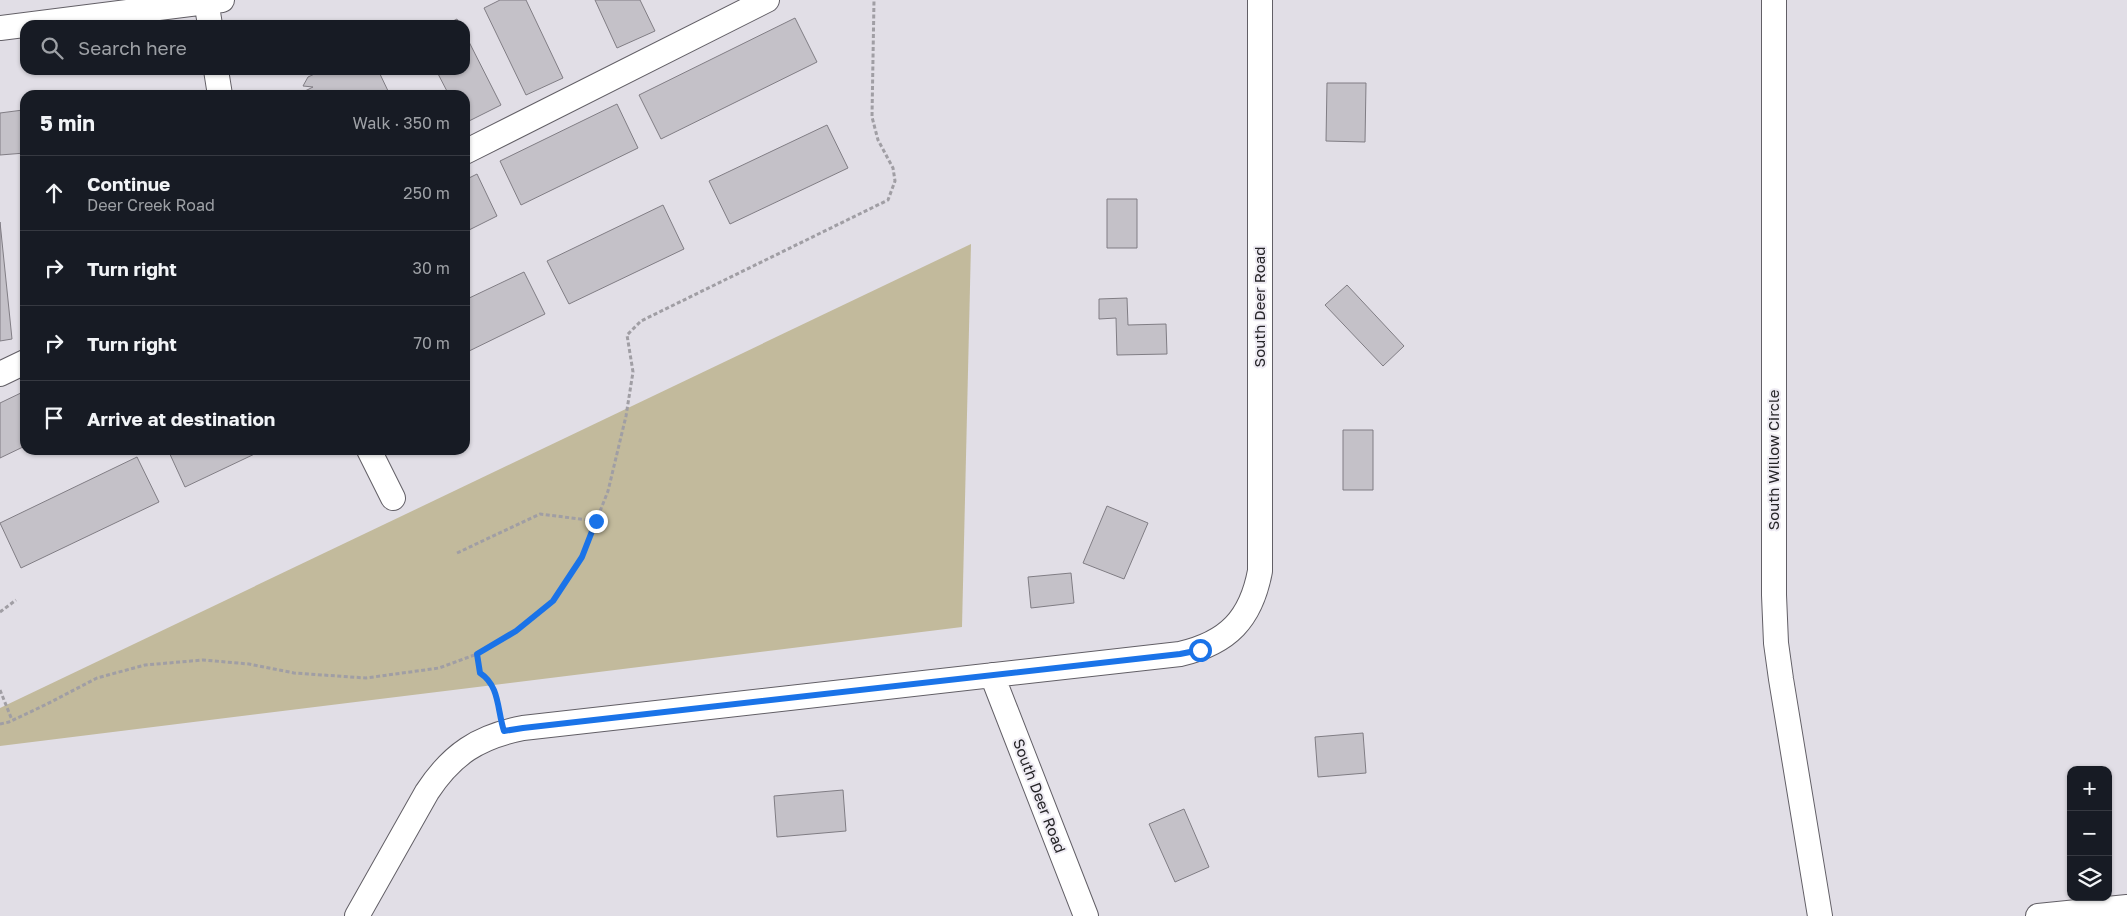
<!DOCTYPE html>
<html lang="en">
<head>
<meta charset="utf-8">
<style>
  :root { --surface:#171b24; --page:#242831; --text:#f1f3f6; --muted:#9ea1a6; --line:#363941 }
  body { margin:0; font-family:"Golos Text",sans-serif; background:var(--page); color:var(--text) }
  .controls { position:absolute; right:15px; bottom:15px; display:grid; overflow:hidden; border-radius:10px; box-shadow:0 1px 4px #0004 }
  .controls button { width:45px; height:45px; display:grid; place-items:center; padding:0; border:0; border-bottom:1px solid var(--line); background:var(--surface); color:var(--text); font:25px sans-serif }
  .stop { position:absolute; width:15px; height:15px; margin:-11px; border:4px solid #1a73e8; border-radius:50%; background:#fff }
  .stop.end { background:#1a73e8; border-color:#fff; box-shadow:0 1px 5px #0008 }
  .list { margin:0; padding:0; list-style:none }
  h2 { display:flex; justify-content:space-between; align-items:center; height:65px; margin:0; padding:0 20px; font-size:21px }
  h2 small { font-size:16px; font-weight:400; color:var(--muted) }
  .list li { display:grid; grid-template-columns:32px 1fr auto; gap:15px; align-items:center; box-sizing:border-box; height:75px; padding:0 20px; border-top:1px solid var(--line) }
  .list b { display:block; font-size:19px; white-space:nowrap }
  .list p { margin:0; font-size:16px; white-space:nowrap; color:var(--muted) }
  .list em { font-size:16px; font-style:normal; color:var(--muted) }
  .icon { flex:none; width:28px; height:28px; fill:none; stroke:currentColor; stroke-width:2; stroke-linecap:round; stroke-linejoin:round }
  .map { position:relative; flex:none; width:2127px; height:916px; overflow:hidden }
  .search { position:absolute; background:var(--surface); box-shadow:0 1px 4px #0004; left:20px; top:20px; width:450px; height:55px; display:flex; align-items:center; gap:12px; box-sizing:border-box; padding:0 18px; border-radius:15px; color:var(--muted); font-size:19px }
  .panel { position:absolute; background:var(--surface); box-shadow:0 1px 4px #0004; left:20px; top:90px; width:450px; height:365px; border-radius:15px }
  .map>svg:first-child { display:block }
</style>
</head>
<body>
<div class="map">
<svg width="2127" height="916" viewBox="0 0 2127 916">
  <rect width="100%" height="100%" fill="#e1dee6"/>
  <path fill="#c2ba9c" d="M 971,244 L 962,627 L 0,746 L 0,708 Z"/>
  <path fill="#c4c1c8" stroke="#807d84" d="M 500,0 L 526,0 L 563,78 L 526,95 L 484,8 Z
    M 595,0 L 640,0 L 655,31 L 617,48 Z
    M 795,18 L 817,62 L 661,139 L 639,95 Z
    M 457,19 L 460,25 L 445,25 Z
    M 465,34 L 501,105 L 465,123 L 465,95 L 449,95 L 436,70 L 465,70 Z
    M 323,70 L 333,70 L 335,73 L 341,70 L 378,70 L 390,95 L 305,95 L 303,92 L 313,87 L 303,86 L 308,77 Z
    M 1327,83 L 1366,83 L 1365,142 L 1326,141 Z
    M 617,104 L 638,148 L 521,205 L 500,161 Z
    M 23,110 L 25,153 L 0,155 L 0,113 Z
    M 827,125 L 848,168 L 730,224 L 709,181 Z
    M 477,174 L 497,216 L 465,232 L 465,180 Z
    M 1107,199 L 1137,199 L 1137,248 L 1107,248 Z
    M 663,205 L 684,249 L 569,304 L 547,261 Z
    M 0,222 L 12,339 L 0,341 Z
    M 524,272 L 545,314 L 465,353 L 465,300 Z
    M 1347,285 L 1404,346 L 1383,366 L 1325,305 Z
    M 1127,298 L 1128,325 L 1166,324 L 1167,354 L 1117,355 L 1116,318 L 1099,319 L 1099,299 Z
    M 25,391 L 25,446 L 0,458 L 0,403 Z
    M 1343,430 L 1373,430 L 1373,490 L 1343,490 Z
    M 168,450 L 263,450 L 185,487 Z
    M 137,457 L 159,502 L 21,568 L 0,523 Z
    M 1107,506 L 1148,523 L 1124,579 L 1083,563 Z
    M 1071,573 L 1074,603 L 1031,608 L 1028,577 Z
    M 1363,733 L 1366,773 L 1318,777 L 1315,737 Z
    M 843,790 L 846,831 L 777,837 L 774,796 Z
    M 1184,809 L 1209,867 L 1175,882 L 1149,824 Z"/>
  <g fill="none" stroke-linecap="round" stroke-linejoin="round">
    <g stroke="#625f66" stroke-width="26">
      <path id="minor" d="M 206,0 L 210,25
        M 1774,0 L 1774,595 L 1776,643 L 1781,679 L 1820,916
        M 0,28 L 222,0
        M 216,70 L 220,95
        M 465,152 L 767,0
        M 0,374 L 25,362
        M 369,450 L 393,498
        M 992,675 L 1086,916
        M 357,916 L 427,792 C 452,754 478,737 523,728 L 1180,654 C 1228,643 1251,619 1260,571 L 1260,0
        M 2038,916 L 2127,907"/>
    </g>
    <path stroke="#a09ea4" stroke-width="3" stroke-dasharray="4 2.5" stroke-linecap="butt" d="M 457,553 L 540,514 L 596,521
      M 0,612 L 16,600
      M 477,654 L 480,673 C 495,683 496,697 499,714
      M 0,690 L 12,720
      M 0,724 L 9,722 L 47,704 L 97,678 L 145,665 L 203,660 L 249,664 L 294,673 L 366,678 L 439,668 L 477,654 L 516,631 L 553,601 L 582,557 L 608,491 L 626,416 L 633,372 L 627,335 L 641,321 L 888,200 L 895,181 L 893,168 L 878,140 L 872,117 L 874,0"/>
    <use href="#minor" stroke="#fff" stroke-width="24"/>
  </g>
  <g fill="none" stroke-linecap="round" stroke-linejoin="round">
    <path stroke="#1a73e8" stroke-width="6" d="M 596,521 L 582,557 L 553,601 L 516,631 L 477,654 L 480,673 C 500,686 497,710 504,731 L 523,728 L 1180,654 L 1200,650"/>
  </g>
  <g text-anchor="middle" stroke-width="4" stroke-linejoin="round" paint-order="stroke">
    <g font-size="15" fill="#262528" stroke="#eeebf3">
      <text transform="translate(1260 307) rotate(-90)" y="5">South Deer Road</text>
      <text transform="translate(1774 460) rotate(-90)" y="5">South Willow Circle</text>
      <text transform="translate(1039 796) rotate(69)" y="5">South Deer Road</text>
    </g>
  </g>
</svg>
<div class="controls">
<button>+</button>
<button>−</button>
<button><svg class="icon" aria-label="layers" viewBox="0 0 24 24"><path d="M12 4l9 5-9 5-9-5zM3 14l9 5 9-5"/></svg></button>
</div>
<div class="stop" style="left:1200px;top:650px"></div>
<div class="stop end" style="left:596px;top:521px"></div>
<div class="search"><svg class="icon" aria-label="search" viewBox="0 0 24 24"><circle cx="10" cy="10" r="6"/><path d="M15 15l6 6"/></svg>Search here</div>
<section class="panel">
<h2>5 min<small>Walk · 350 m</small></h2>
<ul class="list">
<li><svg class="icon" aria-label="ahead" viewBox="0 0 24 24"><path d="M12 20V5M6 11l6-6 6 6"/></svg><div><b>Continue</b><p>Deer Creek Road</p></div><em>250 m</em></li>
<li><svg class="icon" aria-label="right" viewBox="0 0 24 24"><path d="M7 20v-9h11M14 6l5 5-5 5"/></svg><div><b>Turn right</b></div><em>30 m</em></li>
<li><svg class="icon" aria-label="right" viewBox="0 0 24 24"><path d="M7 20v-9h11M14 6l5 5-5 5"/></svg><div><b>Turn right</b></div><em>70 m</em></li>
<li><svg class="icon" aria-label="arrive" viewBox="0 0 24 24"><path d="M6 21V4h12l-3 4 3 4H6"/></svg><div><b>Arrive at destination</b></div></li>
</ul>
</section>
</div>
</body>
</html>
